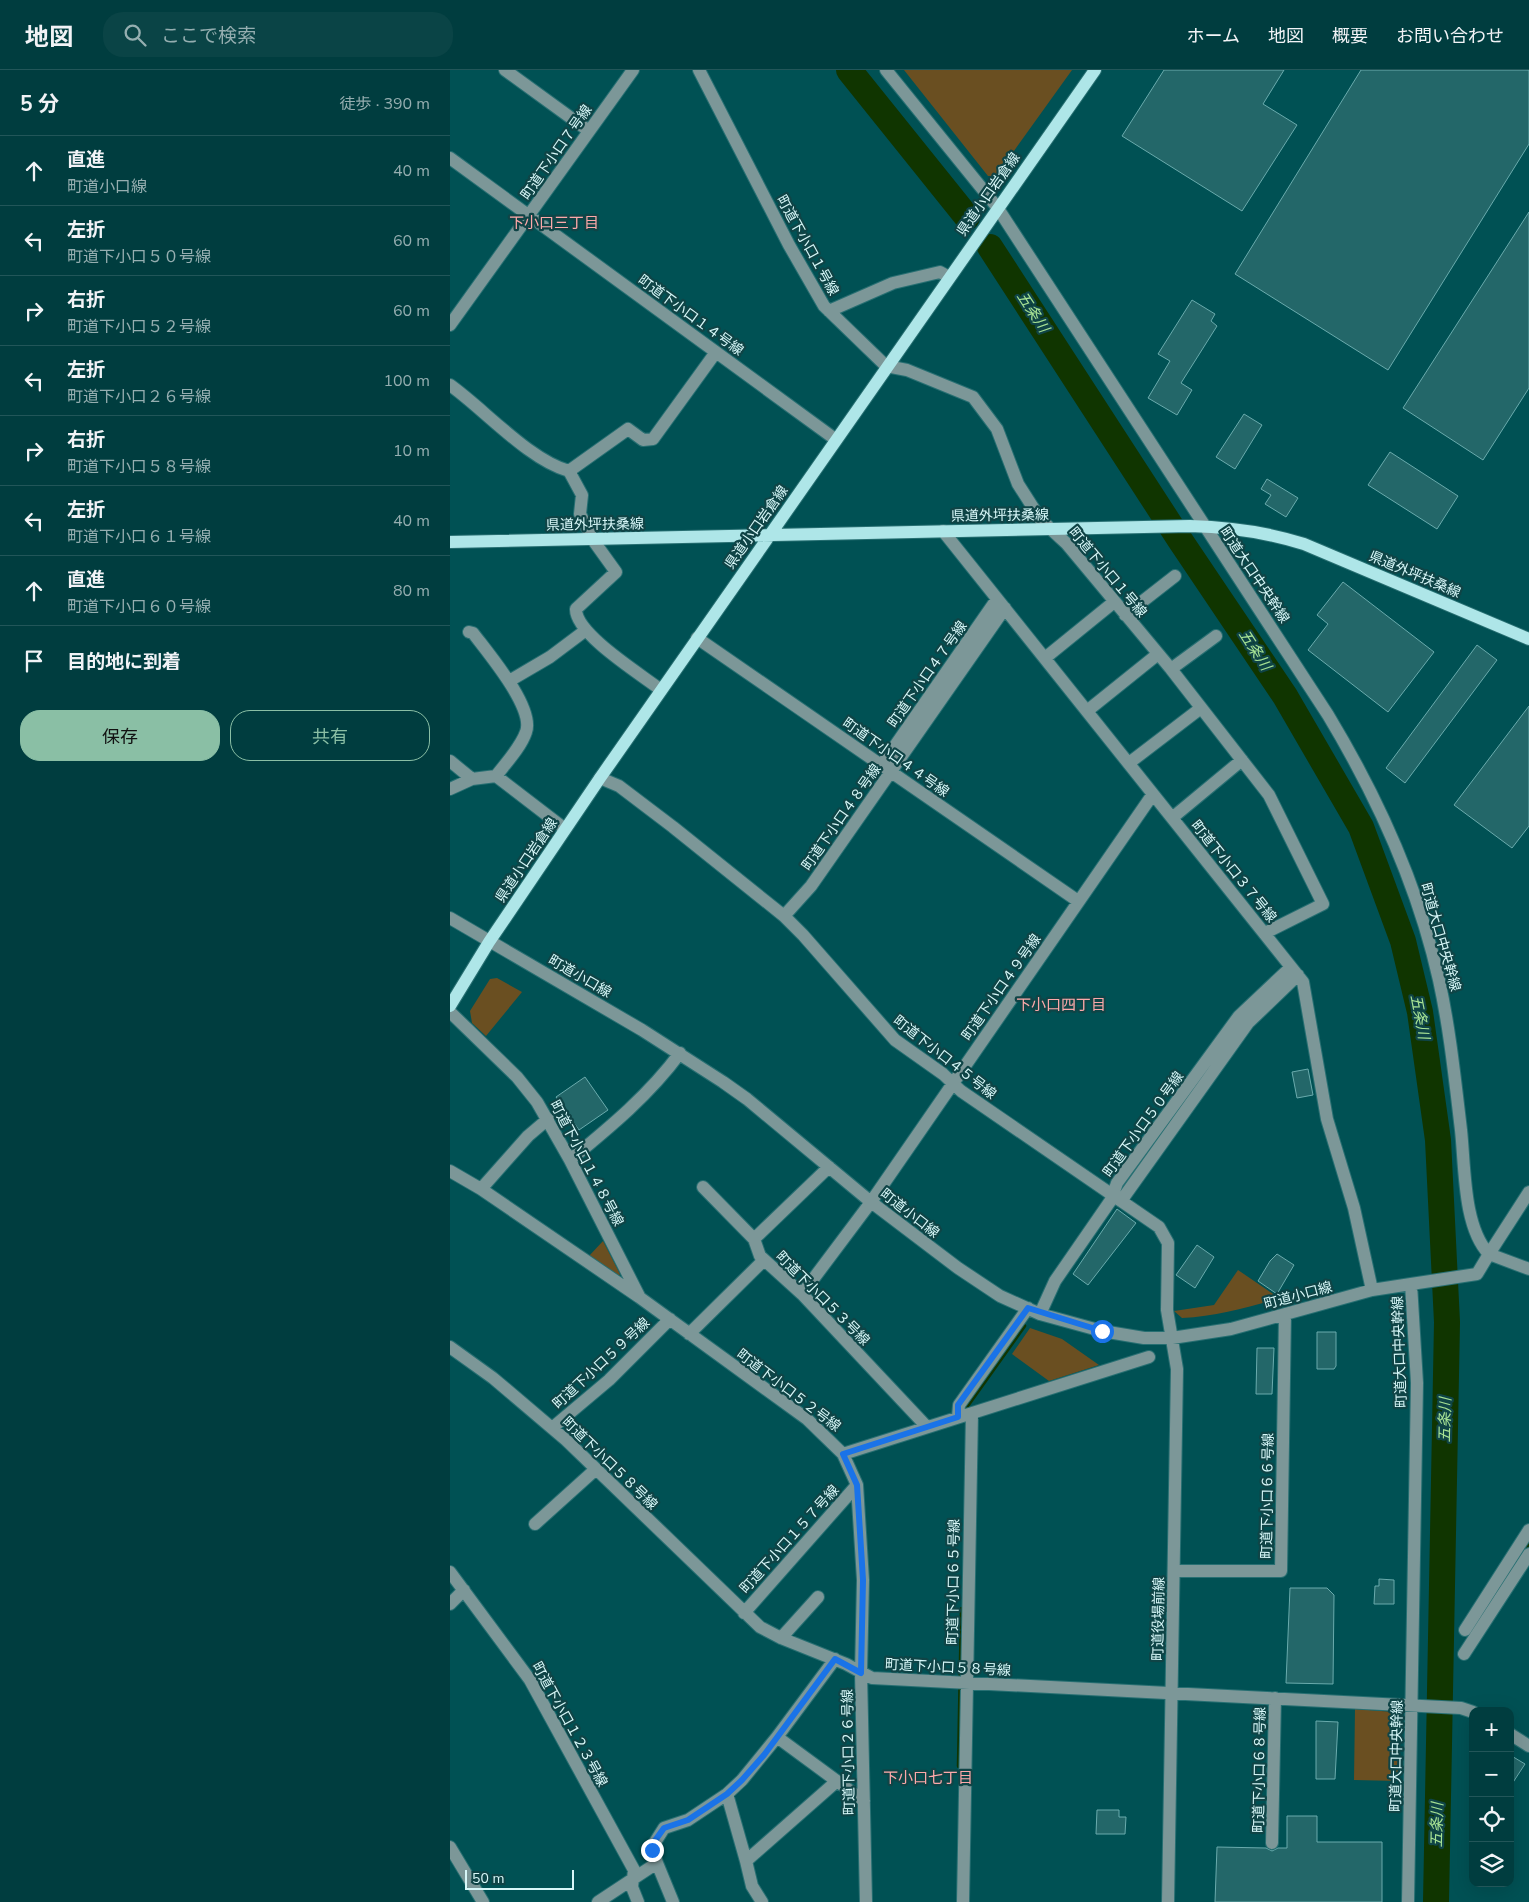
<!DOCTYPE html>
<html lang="ja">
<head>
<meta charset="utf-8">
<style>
  :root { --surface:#003d3f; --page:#0a4446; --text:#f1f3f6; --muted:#95aeb0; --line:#225659; --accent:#8abfa5 }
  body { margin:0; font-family:"Nunito Sans","Noto Sans JP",sans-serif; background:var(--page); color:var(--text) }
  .controls { position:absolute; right:15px; bottom:15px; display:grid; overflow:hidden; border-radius:10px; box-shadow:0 5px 20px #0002 }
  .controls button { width:45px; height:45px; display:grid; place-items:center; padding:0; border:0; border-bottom:1px solid var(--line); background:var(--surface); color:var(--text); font:25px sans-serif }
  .scale { position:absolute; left:15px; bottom:12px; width:109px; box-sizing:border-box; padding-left:5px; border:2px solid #d7f7f8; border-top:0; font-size:14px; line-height:18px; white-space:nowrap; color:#d7f7f8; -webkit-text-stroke:4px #0f4446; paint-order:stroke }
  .stop { position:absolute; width:15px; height:15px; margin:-11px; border:4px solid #1a73e8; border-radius:50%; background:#fff }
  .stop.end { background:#1a73e8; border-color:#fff; box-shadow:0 1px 5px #0008 }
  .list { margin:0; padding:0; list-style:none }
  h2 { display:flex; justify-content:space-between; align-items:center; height:65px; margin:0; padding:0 20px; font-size:21px }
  h2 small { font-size:16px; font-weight:400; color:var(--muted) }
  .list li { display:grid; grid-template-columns:32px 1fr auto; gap:15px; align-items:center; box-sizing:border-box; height:70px; padding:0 20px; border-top:1px solid var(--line) }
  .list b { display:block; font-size:19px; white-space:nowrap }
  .list p { margin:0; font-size:16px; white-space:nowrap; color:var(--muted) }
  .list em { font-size:16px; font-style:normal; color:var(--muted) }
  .actions { display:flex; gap:10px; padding:15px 20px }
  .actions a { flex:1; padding:11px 0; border:1px solid var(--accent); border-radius:20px; text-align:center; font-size:18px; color:var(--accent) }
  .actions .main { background:var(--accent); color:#111 }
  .icon { flex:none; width:28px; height:28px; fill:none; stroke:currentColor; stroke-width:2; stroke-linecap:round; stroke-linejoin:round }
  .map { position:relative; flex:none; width:1079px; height:1832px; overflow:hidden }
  header { display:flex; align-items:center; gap:30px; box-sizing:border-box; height:70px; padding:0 25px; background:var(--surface); border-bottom:1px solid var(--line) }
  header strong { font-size:24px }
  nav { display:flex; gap:28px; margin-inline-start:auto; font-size:18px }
  .search { width:350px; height:45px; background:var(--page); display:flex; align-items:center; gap:12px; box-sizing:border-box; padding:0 18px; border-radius:20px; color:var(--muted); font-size:19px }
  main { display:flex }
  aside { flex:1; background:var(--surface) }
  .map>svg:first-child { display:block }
</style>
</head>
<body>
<header>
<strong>地図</strong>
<div class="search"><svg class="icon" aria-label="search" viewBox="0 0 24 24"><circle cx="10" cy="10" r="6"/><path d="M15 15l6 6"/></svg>ここで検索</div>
<nav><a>ホーム</a><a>地図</a><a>概要</a><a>お問い合わせ</a></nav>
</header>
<main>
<aside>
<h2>5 分<small>徒歩 · 390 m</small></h2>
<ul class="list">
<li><svg class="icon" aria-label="ahead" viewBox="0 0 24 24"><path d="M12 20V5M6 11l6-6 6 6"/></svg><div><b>直進</b><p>町道小口線</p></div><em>40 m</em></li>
<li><svg class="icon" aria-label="left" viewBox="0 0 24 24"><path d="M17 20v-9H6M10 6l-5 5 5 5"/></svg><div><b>左折</b><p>町道下小口５０号線</p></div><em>60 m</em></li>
<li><svg class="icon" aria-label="right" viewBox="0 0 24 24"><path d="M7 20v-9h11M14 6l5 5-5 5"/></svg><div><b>右折</b><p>町道下小口５２号線</p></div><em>60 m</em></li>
<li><svg class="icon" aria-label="left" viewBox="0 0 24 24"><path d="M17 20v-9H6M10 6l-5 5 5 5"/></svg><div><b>左折</b><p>町道下小口２６号線</p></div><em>100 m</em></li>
<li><svg class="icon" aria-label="right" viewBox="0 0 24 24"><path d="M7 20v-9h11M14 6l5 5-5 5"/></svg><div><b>右折</b><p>町道下小口５８号線</p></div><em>10 m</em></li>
<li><svg class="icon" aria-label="left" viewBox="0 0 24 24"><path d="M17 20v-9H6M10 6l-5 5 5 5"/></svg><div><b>左折</b><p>町道下小口６１号線</p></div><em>40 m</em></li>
<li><svg class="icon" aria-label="ahead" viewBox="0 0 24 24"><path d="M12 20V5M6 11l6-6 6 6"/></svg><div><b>直進</b><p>町道下小口６０号線</p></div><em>80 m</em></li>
<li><svg class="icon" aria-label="arrive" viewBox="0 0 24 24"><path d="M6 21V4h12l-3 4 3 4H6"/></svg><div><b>目的地に到着</b></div></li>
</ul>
<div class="actions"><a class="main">保存</a><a>共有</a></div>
</aside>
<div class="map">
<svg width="1079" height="1832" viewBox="0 0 1079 1832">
  <rect width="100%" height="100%" fill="#005154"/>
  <path fill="#6a4f21" d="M 454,0 L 622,0 L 546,106 L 538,106 Z
    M 47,908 L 72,922 L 36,966 L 22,953 L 20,941 L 40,909 Z
    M 153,1171 L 170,1204 L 169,1206 L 139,1186 Z
    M 788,1200 L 829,1228 C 797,1238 766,1246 732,1248 L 724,1241 L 764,1235 Z
    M 580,1258 L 612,1269 L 649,1295 L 599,1311 L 562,1284 Z
    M 905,1639 L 944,1642 L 949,1647 L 948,1711 L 904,1710 Z"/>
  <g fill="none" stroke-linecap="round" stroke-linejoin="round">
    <path stroke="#103500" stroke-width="4.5" d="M 677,1112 L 719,1053
      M 517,1344 L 517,1336 L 574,1256
      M 1066,1492 L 1079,1472
      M 509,1696 L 512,1539"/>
    <path stroke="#103500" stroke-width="26" d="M 399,0 L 517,147
      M 540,177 L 730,470 L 835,626 L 911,757 L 953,871 L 970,942 L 988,1070 L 997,1252 L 986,1832"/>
  </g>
  <path fill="#236769" stroke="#6aabad" d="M 714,0 L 834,0 L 813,34 L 847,55 L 792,141 L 672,66 Z
    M 911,0 L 1079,0 L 1079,74 L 938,300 L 785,204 Z
    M 1079,142 L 1079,318 L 1033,390 L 953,338 Z
    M 742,230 L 765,244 L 761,251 L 767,256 L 731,313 L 742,320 L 727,345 L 698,328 L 720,291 L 708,284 Z
    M 794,344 L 812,355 L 785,399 L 766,387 Z
    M 940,382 L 1008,426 L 987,459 L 918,415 Z
    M 817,409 L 848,428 L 836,447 L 815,434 L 821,425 L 811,419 Z
    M 893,512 L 984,582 L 938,642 L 858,580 L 878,554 L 867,545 Z
    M 1027,575 L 1047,590 L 955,713 L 936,698 Z
    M 1079,636 L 1079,756 L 1062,778 L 1004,735 Z
    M 858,999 L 863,1025 L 847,1028 L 842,1002 Z
    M 135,1007 L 158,1040 L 129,1060 L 106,1027 Z
    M 667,1139 L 686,1153 L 638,1215 L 623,1204 Z
    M 747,1175 L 764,1187 L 745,1218 L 726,1205 Z
    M 827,1184 L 844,1195 L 827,1224 L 808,1211 L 820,1191 Z
    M 867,1262 L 886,1262 L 886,1296 L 884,1299 L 867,1299 Z
    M 807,1278 L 824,1278 L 822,1324 L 806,1324 Z
    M 929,1509 L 944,1510 L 944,1534 L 924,1534 L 925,1516 L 929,1516 Z
    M 840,1518 L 877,1518 L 884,1525 L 883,1614 L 836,1613 Z
    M 866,1651 L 888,1652 L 885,1709 L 866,1709 Z
    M 1060,1685 L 1075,1694 L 1060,1717 Z
    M 647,1740 L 669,1740 L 669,1747 L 676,1747 L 675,1764 L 646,1764 Z
    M 837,1746 L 867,1746 L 867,1772 L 932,1772 L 932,1832 L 765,1832 L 767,1777 L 816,1778 L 822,1781 L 828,1778 L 837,1778 Z"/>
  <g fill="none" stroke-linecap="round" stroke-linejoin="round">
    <g stroke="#276f72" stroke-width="14">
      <path id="minor" d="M 55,0 L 139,61
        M 249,0 L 339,175 L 374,236 L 436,296 L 457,300 L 523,327 L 547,359 L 568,414 L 591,450 L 616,473 L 721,599 L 819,725 L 873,834 L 815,863
        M 436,0 L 547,137 L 878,645 C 928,728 968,816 989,910 C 1000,960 1005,1010 1011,1060 C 1015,1096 1013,1157 1039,1184 L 1027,1204 L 961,1214 L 967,1313 L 958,1832
        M 0,88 L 385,369
        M 379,241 L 443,213 L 490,202 L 499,207
        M 0,255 L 183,0
        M 0,315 C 35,340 79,390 119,401 L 132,425 L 130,444 L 143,470 L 166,502 L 126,539 C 125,564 192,605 211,620
        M 119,401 L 178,359 L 193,370 L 203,369 L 266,282
        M 493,461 L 853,912 L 877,1049 L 904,1138 L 922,1220
        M 675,545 L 725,506
        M 19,562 L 23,563 C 38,583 85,638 76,662 C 71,677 56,693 46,706
        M 247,568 L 628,831
        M 595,588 L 664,532
        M 721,599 L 766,566
        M 59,611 L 100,587 L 136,560
        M 637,641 L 708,584
        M 0,691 L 22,709
        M 679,693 L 751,638
        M 431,696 L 547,529
        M 150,708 L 169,716 L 223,757 L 334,846 L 353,865 L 445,970 L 493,1004 L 511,1021 L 709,1157 L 718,1173 L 717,1240 L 727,1299 L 718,1832
        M 0,719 L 22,709 L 46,706 L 115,759
        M 722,748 L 792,690
        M 334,846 L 361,816 L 555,538
        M 0,848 L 192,960 L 273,1012 L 297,1029 L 421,1132 L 508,1198 L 550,1226 L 590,1244 L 652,1261 L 694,1268 L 722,1268 L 781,1259 L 922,1220 L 961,1214
        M 0,942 L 67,1007 L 87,1032 L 120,1090 L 189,1226
        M 120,1090 C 160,1057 199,1025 230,983
        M 0,1101 L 31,1119 L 189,1227 L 357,1349 L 393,1384 L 699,1287
        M 253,1117 L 304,1169 L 310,1186 L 352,1224 L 477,1357
        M 31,1119 L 78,1066 L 98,1049
        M 1079,1122 L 1039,1184 L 1079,1199
        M 671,1131 L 798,953 L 848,905
        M 304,1169 L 379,1097
        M 352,1224 L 421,1132 L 703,724
        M 590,1244 L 605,1211 L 661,1130 L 667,1113 L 789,946 L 841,897
        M 239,1264 L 314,1190
        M 0,1277 L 43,1308 L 116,1370 L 310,1557 L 331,1568 L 396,1594 L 422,1608 L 1011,1638 L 1023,1642
        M 508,1347 L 509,1335 L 578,1238
        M 102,1358 L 159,1310 L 220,1249
        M 393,1384 L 407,1415 L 413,1510 L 411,1603 L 416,1832
        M 85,1454 L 146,1399
        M 724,1501 L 831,1501 L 835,1244
        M 0,1502 L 80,1610 L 184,1800 L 182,1817 L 188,1832
        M 0,1534 L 14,1520
        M 294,1543 L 407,1415
        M 1015,1560 L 1079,1460
        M 331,1568 L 368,1527
        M 1014,1584 L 1079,1484
        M 1060,1664 L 1079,1676
        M 327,1667 L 385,1589
        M 277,1724 L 296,1791
        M 822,1773 L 825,1628
        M 0,1777 L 33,1832
        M 207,1793 L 223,1832
        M 148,1832 L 207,1793 L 202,1777 L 214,1758 L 238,1750 L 277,1724 L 292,1710 L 327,1667 L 414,1731
        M 312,1832 L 302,1816 L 296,1791 L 387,1711
        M 513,1832 L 522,1343"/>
    </g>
    <g stroke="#276f72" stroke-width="14">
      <path id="major" d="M 0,472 L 740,456 C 780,457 816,462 854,474 L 1079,569
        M 0,936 L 39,872 L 150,708 L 645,0"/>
    </g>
    <use href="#minor" stroke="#7c9798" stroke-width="12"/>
    <use href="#major" stroke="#aee6e8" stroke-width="12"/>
  </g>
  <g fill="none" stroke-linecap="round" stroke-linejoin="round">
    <path stroke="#1a73e8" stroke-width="6" d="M 202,1780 L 204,1772 L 214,1758 L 238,1750 L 277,1724 L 292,1710 L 314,1685 L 385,1589 L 411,1603 L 413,1510 L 407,1415 L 393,1384 L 508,1347 L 508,1335 L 578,1238 L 652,1261"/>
  </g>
  <g text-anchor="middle" stroke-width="4.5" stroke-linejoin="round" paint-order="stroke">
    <g font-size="14" fill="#d7f7f8" stroke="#0f4446">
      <text transform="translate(106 82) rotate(-55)" y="5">町道下小口７号線</text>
      <text transform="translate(538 124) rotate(-55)" y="5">県道小口岩倉線</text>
      <text transform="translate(358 175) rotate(61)" y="5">町道下小口１号線</text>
      <text transform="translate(241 245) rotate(36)" y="5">町道下小口１４号線</text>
      <text transform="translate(550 445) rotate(-1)" y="5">県道外坪扶桑線</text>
      <text transform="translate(145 454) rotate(-1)" y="5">県道外坪扶桑線</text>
      <text transform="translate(306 457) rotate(-55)" y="5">県道小口岩倉線</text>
      <text transform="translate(658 502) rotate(50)" y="5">町道下小口１号線</text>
      <text transform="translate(965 504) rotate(23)" y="5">県道外坪扶桑線</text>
      <text transform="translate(805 505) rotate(56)" y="5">町道大口中央幹線</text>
      <text transform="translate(477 604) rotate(-55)" y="5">町道下小口４７号線</text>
      <text transform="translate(446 687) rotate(35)" y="5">町道下小口４４号線</text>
      <text transform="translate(391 747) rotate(-55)" y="5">町道下小口４８号線</text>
      <text transform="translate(76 790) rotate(-56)" y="5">県道小口岩倉線</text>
      <text transform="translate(784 801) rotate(51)" y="5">町道下小口３７号線</text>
      <text transform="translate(991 867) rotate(74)" y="5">町道大口中央幹線</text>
      <text transform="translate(130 906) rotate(30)" y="5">町道小口線</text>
      <text transform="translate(551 917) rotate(-55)" y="5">町道下小口４９号線</text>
      <text transform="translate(495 987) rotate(38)" y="5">町道下小口４５号線</text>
      <text transform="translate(693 1054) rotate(-54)" y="5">町道下小口５０号線</text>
      <text transform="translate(137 1093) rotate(62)" y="5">町道下小口１４８号線</text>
      <text transform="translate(460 1143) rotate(38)" y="5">町道小口線</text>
      <text transform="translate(848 1225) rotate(-15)" y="5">町道小口線</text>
      <text transform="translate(373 1228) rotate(45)" y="5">町道下小口５３号線</text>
      <text transform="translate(949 1282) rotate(-92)" y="5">町道大口中央幹線</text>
      <text transform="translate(151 1293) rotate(-43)" y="5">町道下小口５９号線</text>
      <text transform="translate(339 1320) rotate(37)" y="5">町道下小口５２号線</text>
      <text transform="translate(160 1393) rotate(44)" y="5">町道下小口５８号線</text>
      <text transform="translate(817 1426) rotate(-89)" y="5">町道下小口６６号線</text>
      <text transform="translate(339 1469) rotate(-48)" y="5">町道下小口１５７号線</text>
      <text transform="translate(503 1512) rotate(-89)" y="5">町道下小口６５号線</text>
      <text transform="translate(708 1549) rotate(-89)" y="5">町道役場前線</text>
      <text transform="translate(498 1597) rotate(3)" y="5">町道下小口５８号線</text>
      <text transform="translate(120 1654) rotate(61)" y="5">町道下小口１２３号線</text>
      <text transform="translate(398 1682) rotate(-91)" y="5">町道下小口２６号線</text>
      <text transform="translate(946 1686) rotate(-89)" y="5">町道大口中央幹線</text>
      <text transform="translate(809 1700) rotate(-89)" y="5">町道下小口６８号線</text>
    </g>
    <g font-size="15" fill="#fda9aa" stroke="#0f4446">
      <text x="104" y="158">下小口三丁目</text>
      <text x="611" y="940">下小口四丁目</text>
      <text x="478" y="1713">下小口七丁目</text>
    </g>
    <g font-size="15" font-style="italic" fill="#a8e394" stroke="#0f4446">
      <text transform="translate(583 242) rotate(57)" y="5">五条川</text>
      <text transform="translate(805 580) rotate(57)" y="5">五条川</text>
      <text transform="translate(970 947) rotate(79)" y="5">五条川</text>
      <text transform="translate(995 1350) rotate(-89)" y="5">五条川</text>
      <text transform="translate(987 1755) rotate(-89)" y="5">五条川</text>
    </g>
  </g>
</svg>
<div class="controls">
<button>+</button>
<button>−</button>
<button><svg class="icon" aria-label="locate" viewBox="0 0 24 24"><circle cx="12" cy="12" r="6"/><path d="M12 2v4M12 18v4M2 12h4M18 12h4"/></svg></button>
<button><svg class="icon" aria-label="layers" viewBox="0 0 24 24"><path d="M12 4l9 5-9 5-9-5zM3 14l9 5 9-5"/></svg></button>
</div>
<div class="scale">50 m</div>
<div class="stop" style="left:652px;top:1261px"></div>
<div class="stop end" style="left:202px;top:1780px"></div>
</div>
</main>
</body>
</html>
